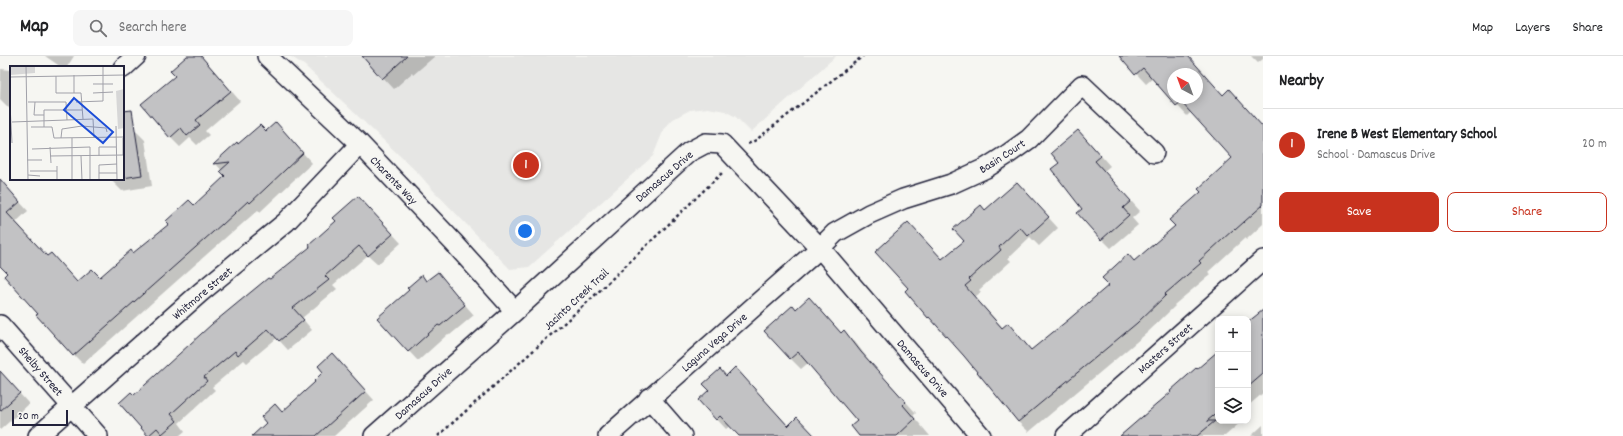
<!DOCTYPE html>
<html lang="en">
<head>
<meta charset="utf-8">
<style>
  :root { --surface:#fff; --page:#f6f6f6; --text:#202124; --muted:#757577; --line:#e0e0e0; --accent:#c8321e }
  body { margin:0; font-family:Dekko,sans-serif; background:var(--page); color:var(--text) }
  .controls { position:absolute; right:12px; bottom:12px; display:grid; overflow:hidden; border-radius:8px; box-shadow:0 2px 10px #0003 }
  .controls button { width:36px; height:36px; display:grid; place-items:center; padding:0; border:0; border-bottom:1px solid var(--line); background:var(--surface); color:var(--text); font:20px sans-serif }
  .compass { position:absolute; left:1167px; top:12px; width:36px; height:36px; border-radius:50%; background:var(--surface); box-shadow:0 2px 10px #0003; rotate:319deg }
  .scale { position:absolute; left:12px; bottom:10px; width:56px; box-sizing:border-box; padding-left:4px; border:2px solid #22223b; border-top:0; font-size:11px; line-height:14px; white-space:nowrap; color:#22223b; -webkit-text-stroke:3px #f6f6f2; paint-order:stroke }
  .you { position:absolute; left:525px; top:175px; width:14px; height:14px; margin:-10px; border:3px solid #fff; border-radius:50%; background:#1a73e8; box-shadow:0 0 0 6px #1a73e833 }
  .badge { display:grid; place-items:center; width:26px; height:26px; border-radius:50%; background:var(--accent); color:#fff; font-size:13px; font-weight:700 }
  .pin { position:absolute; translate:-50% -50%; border:2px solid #fff; box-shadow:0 1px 4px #0006 }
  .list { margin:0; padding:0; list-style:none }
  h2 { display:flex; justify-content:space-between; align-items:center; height:52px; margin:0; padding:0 16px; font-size:17px }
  h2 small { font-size:13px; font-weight:400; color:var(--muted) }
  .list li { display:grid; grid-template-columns:26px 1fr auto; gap:12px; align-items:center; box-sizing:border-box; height:72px; padding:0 16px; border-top:1px solid var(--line) }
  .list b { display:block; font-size:15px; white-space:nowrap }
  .list p { margin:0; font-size:13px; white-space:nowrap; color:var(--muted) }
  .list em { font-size:13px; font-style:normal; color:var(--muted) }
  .actions { display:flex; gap:8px; padding:12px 16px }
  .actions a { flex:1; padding:9px 0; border:1px solid var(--accent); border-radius:8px; text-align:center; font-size:14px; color:var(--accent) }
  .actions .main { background:var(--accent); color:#fff }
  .icon { flex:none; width:22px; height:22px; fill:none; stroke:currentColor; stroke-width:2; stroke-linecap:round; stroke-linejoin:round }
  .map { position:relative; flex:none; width:1263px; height:380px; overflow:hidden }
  header { display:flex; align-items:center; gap:24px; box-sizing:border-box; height:56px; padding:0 20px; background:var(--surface); border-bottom:1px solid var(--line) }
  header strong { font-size:19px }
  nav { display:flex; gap:22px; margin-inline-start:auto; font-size:14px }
  .search { width:280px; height:36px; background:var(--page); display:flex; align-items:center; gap:10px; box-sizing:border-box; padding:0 14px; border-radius:8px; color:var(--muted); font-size:15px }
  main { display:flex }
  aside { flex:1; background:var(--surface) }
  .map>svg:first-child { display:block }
</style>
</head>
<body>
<header>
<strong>Map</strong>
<div class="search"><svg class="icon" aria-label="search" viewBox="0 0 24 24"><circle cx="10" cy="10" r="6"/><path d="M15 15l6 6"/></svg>Search here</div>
<nav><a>Map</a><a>Layers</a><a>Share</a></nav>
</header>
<main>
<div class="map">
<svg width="1263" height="380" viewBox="0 0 1263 380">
  <rect width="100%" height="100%" fill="#f6f6f2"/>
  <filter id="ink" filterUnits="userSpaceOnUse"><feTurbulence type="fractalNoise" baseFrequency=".025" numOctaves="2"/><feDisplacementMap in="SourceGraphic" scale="8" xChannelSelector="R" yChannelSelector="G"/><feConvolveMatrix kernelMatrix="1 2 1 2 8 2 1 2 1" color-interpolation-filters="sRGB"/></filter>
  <g filter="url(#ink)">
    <path fill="#e6e6e4" d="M 290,0 L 836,0 L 751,76 L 736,61 L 725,55 L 708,52 L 690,54 L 673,63 L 664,73 L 653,100 L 529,211 L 510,213 L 432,133 L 419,118 L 304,9 Z"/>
    <path fill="#0003" fill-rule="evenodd" d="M 45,0 L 74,0 L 67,11 L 61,11 Z
      M 189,0 L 201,0 L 240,45 L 205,75 L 209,79 L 197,89 L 190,82 L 180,91 L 170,81 L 176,20 Z
      M 363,0 L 435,0 L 413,19 L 412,17 L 394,33 Z
      M 1120,0 L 1187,0 L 1223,40 L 1263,71 L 1263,168 L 1246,184 L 1245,182 L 1208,216 L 1211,218 L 1174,249 L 1175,250 L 1147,277 L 1029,376 L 1018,366 L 965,299 L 929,261 L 943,204 L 965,185 L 986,155 L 1027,138 L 1058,172 L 1039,190 L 1030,181 L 1008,202 L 1011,205 L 979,234 L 981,236 L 975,241 L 1003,272 L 1032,295 L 1069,265 L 1176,170 L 1202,136 L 1233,102 L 1191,56 L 1187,60 L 1153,22 L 1146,28 ZM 1173,18 L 1197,18 L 1197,42 L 1173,42 Z
      M 1251,0 L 1263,0 L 1263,3 L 1258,7 Z
      M 1,13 L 11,14 L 11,54 L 0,43 Z
      M 134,73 L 145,84 L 152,130 L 122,135 L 110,123 L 123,123 L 123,75 Z
      M 266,77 L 285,77 L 312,107 L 260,156 L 258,154 L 232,177 L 232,176 L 83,308 L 74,299 L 0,208 L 0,124 L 28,155 L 16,166 L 48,201 L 78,227 L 100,222 L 134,198 L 194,150 L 227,120 L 215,107 L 238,89 Z
      M 1087,84 L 1110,110 L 1104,115 L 1140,155 L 1132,162 L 1138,169 L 1111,192 L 1102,183 L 1084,153 Z
      M 367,150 L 401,187 L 378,208 L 368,199 L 333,229 L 337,233 L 302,262 L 312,274 L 288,294 L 277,282 L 247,307 L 244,304 L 212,331 L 215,334 L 179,367 L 185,375 L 179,380 L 150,380 L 120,347 L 134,340 L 270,225 Z
      M 437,217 L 474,259 L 450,279 L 448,278 L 418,305 L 378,262 L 410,234 L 421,220 L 427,226 Z
      M 820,253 L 842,278 L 844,276 L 855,286 L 872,308 L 916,357 L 913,360 L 930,380 L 861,380 L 858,365 L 808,307 L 801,313 L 790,302 L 796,254 Z
      M 1263,255 L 1263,337 L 1248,350 L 1248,268 Z
      M 1218,296 L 1218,365 L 1242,365 L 1225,380 L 1120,380 Z
      M 341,307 L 374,344 L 334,380 L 255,380 L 316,326 Z
      M 0,316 L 29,348 L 0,374 Z
      M 726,321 L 788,371 L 814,380 L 740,380 L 730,370 L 726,373 L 699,344 Z
      M 1263,369 L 1263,380 L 1251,380 Z"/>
    <path fill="#c2c2c4" stroke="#22223b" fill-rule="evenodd" d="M 187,0 L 201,0 L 231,35 L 196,64 L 200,69 L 187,80 L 181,72 L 170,82 L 141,48 L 175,20 L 170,15 Z
      M 362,0 L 407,0 L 382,23 Z
      M 1119,0 L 1188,0 L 1223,39 L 1229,33 L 1263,71 L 1263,149 L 1235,174 L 1234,173 L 1199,205 L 1201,207 L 1165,238 L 1166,239 L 1137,267 L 1018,366 L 964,300 L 929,261 L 928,262 L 905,235 L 908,232 L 875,196 L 908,166 L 942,203 L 964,185 L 953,173 L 981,149 L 985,154 L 1017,126 L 1049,161 L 1028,180 L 1020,171 L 999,191 L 1001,194 L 969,223 L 971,225 L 965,230 L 1002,272 L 1008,267 L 1031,294 L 1068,264 L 1109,229 L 1102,222 L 1128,198 L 1134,205 L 1175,170 L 1169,164 L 1201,136 L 1198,133 L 1232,102 L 1181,46 L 1176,50 L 1143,12 L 1135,19 ZM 1173,18 L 1197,18 L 1197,42 L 1173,42 Z
      M 132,54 L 142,119 L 123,122 L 123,55 Z
      M 276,66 L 303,97 L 250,147 L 248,145 L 222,169 L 222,168 L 73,300 L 36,259 L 38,258 L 4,220 L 7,217 L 0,210 L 0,123 L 20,146 L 7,157 L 47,200 L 51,197 L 77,226 L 92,213 L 100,221 L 131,194 L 133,197 L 169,168 L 166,165 L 189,144 L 194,149 L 225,120 L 220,115 L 230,106 L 213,108 L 237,86 L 238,88 L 260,69 L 266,75 Z
      M 1078,74 L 1101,100 L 1095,105 L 1131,145 L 1123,152 L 1129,159 L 1101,184 L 1077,157 L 1082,153 L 1051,113 L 1059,107 L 1051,97 Z
      M 358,140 L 393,178 L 368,200 L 359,190 L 325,220 L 329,224 L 293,252 L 304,264 L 279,285 L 268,273 L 238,299 L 235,295 L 204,321 L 207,325 L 171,358 L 177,365 L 162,378 L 157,372 L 148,380 L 119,347 L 131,336 L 134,339 L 212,268 L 268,222 L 270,223 L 310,191 L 309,189 L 336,165 L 333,162 Z
      M 438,216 L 465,249 L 440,270 L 438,269 L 408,296 L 377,262 L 409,234 L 407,232 L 422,219 L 426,225 Z
      M 809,241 L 841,277 L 844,274 L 861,296 L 906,346 L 903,349 L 915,363 L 897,380 L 859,380 L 851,370 L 857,365 L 798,296 L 790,303 L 764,275 L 793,249 L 796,253 Z
      M 1263,254 L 1263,318 L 1248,331 L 1248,266 Z
      M 1218,295 L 1218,356 L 1207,365 L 1215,365 L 1197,380 L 1120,380 L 1171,336 L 1170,335 L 1196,312 L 1197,313 Z
      M 332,297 L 366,335 L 316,380 L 252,380 L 266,367 L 261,361 L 275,348 L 282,356 L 315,326 L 314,325 L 323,316 L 318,310 Z
      M 735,311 L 788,370 L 797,361 L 815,380 L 739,380 L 720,360 L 716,364 L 698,344 L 709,334 L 703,328 L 720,313 L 726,320 Z
      M 0,315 L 20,337 L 0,355 Z"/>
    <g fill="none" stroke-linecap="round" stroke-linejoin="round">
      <g stroke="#22223b" stroke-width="22">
        <path id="minor" d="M 267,0 L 360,88 L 454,187 L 515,255
          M 123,12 L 136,0
          M 0,269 L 98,380
          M 649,342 L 682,380
          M 38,380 L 201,236 L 286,166 L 360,88
          M 374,380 L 515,255 L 689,96 L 706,87 L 722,88 L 820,192 L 981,380
          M 608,380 L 820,192 L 835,177 L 869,158 L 903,143 L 951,128 L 986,112 L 1008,98 L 1029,83 L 1082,29 L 1154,97
          M 1066,380 L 1263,204"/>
      </g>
      <path stroke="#22223b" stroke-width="2.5" stroke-dasharray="3 3" stroke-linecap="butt" d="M 748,88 L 756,84 L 863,0
        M 438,380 L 592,242 L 723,116"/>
      <use href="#minor" stroke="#f6f6f2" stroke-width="19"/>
    </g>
  </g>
  <g text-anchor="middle" stroke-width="3" stroke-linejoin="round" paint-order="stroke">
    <g font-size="12" fill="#22223b" stroke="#f6f6f2">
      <text transform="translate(1002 100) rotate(-33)" y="4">Basin Court</text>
      <text transform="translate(664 120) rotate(-41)" y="4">Damascus Drive</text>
      <text transform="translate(394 124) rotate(46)" y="4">Charente Way</text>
      <text transform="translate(202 237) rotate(-40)" y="4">Whitmore Street</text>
      <text transform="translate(576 243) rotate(-43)" y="4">Jacinto Creek Trail</text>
      <text transform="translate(714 286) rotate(-41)" y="4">Laguna Vega Drive</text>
      <text transform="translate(1165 292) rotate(-42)" y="4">Masters Street</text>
      <text transform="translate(923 312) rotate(49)" y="4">Damascus Drive</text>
      <text transform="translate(41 315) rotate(49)" y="4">Shelby Street</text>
      <text transform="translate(423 337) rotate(-42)" y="4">Damascus Drive</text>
    </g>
  </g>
  <g transform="translate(10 10)">
    <rect width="114" height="114" fill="#f6f6f2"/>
    <path d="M 0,0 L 29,0 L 29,1 L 25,1 L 25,7 L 0,9 ZM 114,23 L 114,62 L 108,63 L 106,25 Z" fill="#d7d7d7"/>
    <path fill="none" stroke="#a1a1a9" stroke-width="1" d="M 16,0 L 18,114M 64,9 L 64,27M 46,10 L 46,27 L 71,27 L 73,53M 0,11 L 114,9M 83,18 L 103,18M 83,27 L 103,26M 18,36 L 56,36 L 57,54M 25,36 L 24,49 L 34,49M 66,36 L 93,35 L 93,0M 0,39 L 2,77M 2,56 L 83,53 L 84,72M 106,60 L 107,114M 21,61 L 42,61 L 44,72 L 114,71M 34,61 L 34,44 L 72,44M 51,72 L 52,63 L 72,60 L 96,62 L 97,66M 62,72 L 62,114M 113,72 L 113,89M 40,81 L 41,97M 22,83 L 80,81 L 80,114M 40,90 L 114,89M 71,90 L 72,114M 89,90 L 89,81 L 106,81M 17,94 L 32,94M 47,100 L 47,114M 20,105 L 47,105M 89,107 L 107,107M 18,109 L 30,110M 89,114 L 89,99 L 107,98"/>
    <path fill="#1d4ed8" fill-opacity="0.15" stroke="#1d4ed8" stroke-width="2" d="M 64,32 L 103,66 L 93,77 L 54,44 Z"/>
    <rect width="114" height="114" fill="none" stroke="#22223b" stroke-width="2"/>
  </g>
</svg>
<div class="controls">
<button>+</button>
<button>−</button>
<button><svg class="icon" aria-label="layers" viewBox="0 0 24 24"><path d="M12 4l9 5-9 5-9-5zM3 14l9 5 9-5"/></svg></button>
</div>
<svg class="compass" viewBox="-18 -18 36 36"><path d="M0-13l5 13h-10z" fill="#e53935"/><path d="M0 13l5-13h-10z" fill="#757577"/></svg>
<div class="scale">20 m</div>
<div class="you"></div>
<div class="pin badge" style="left:526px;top:109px">1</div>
</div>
<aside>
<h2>Nearby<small></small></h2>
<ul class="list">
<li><span class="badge">1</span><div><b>Irene B West Elementary School</b><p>School · Damascus Drive</p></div><em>20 m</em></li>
</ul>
<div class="actions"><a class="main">Save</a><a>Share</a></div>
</aside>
</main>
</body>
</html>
